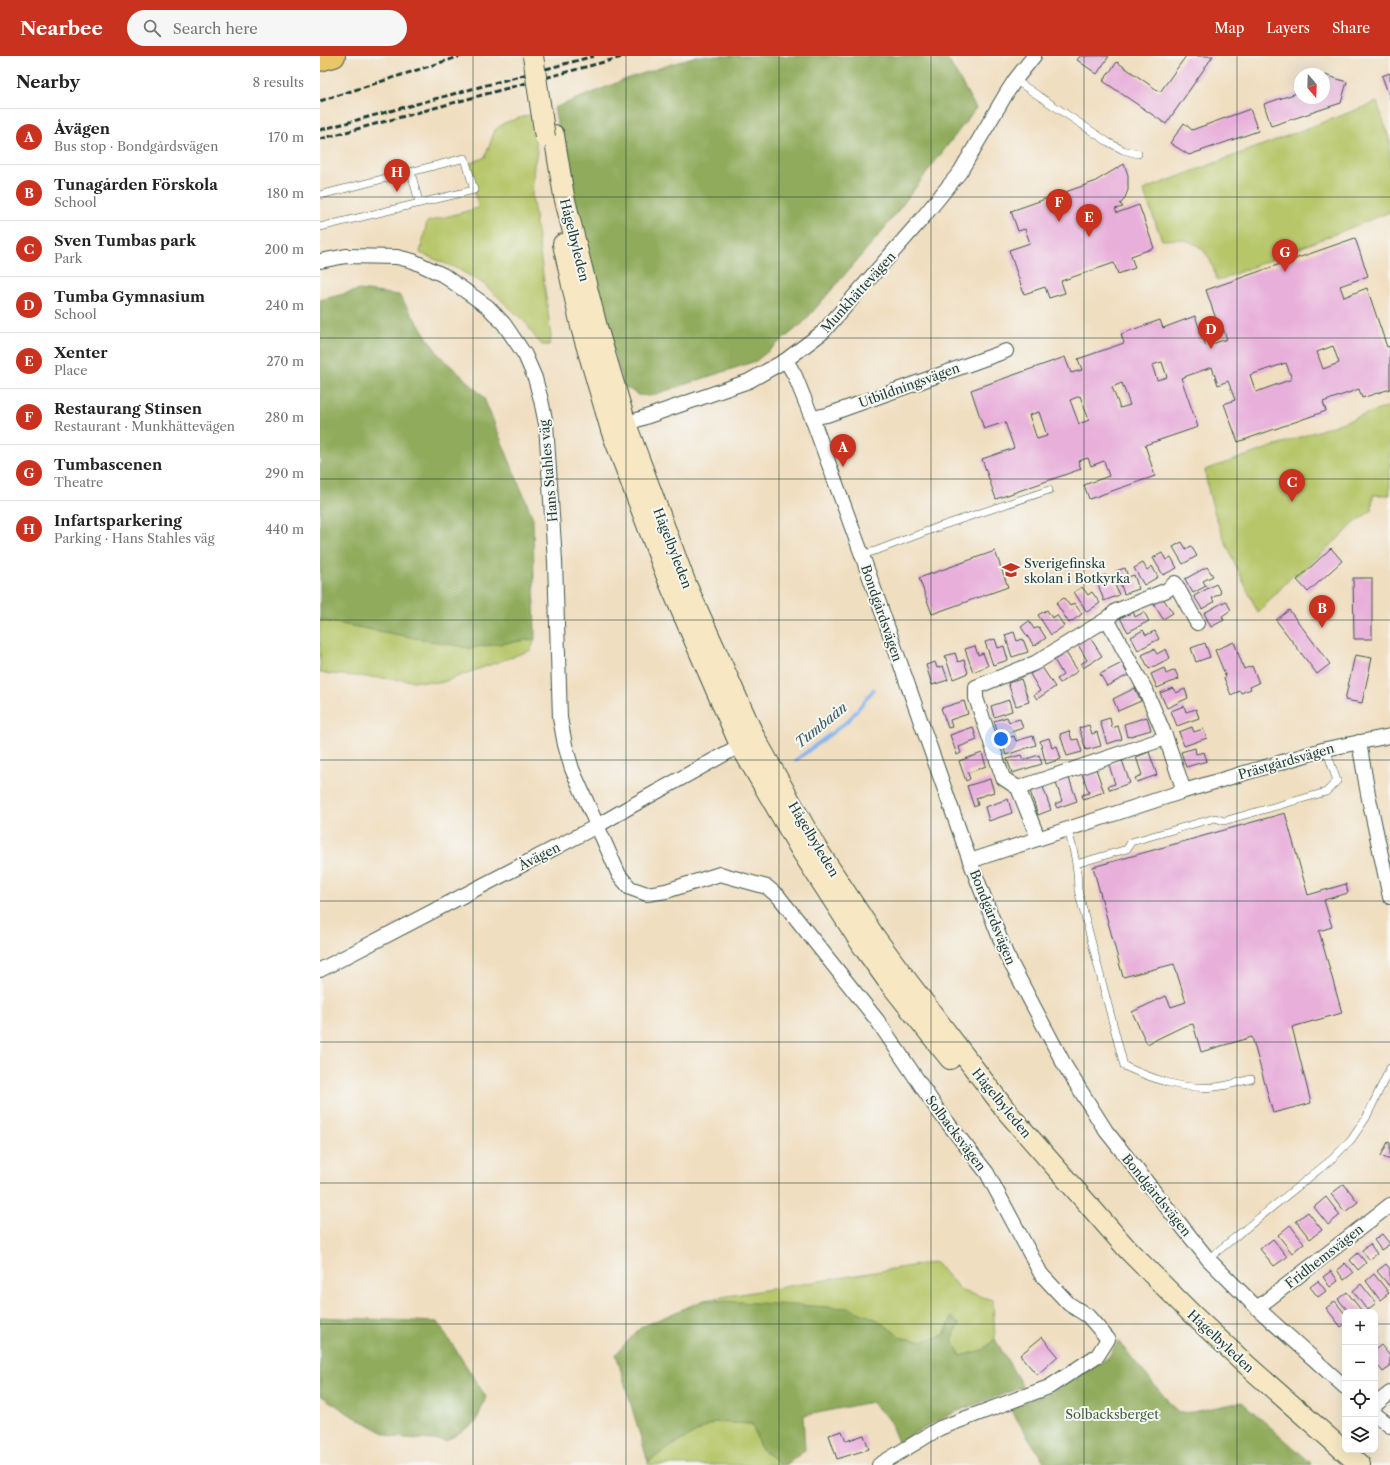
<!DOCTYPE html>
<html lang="en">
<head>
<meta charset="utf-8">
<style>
  :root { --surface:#fff; --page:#f6f6f6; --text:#222; --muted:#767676; --line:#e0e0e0; --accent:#c8321e }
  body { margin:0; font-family:"Libre Caslon Text",serif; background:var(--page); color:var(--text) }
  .controls { position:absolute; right:12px; bottom:12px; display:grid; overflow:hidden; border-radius:8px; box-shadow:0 4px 16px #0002 }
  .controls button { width:36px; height:36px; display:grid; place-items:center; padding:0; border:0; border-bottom:1px solid var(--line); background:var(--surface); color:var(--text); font:20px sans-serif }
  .compass { position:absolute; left:974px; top:12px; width:36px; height:36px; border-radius:50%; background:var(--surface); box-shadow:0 4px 16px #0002; rotate:161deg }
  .you { position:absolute; left:681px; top:683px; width:14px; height:14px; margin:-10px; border:3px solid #fff; border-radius:50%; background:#1a73e8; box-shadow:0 0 0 6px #1a73e833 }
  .badge { display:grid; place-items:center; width:26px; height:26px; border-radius:50%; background:var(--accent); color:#fff; font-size:13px; font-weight:700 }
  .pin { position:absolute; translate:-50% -33px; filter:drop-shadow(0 1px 2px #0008) }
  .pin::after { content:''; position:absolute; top:21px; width:14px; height:12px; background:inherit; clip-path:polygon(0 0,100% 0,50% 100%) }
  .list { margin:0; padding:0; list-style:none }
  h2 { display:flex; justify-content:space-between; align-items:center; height:52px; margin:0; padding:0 16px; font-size:17px }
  h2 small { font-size:13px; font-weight:400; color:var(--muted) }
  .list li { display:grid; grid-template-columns:26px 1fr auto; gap:12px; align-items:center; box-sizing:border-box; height:56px; padding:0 16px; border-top:1px solid var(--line) }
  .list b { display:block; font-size:15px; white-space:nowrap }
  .list p { margin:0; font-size:13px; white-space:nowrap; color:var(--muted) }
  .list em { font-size:13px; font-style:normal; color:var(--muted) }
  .icon { flex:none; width:22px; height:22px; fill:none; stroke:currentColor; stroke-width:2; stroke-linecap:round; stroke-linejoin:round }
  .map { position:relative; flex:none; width:1070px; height:1409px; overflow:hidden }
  header { display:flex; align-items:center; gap:24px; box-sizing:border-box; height:56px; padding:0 20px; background:var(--accent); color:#fff }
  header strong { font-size:19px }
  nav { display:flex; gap:22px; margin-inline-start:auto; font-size:14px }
  .search { width:280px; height:36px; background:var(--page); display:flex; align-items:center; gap:10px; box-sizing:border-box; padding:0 14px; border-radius:22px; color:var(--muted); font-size:15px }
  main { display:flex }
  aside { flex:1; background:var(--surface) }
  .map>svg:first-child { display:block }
</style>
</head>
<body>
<header>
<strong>Nearbee</strong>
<div class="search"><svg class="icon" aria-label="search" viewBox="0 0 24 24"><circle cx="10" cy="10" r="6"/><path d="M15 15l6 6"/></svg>Search here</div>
<nav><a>Map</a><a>Layers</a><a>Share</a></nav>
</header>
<main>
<aside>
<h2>Nearby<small>8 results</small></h2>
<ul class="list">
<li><span class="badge">A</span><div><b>Åvägen</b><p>Bus stop · Bondgårdsvägen</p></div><em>170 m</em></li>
<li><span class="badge">B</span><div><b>Tunagården Förskola</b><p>School</p></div><em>180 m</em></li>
<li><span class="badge">C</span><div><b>Sven Tumbas park</b><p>Park</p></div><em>200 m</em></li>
<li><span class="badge">D</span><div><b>Tumba Gymnasium</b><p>School</p></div><em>240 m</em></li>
<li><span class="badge">E</span><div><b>Xenter</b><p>Place</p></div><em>270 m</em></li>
<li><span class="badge">F</span><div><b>Restaurang Stinsen</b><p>Restaurant · Munkhättevägen</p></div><em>280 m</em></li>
<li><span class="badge">G</span><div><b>Tumbascenen</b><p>Theatre</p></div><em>290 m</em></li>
<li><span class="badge">H</span><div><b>Infartsparkering</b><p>Parking · Hans Stahles väg</p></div><em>440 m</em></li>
</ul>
</aside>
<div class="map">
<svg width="1070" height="1409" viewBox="0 0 1070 1409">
  <rect width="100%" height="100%" fill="#f6f6f2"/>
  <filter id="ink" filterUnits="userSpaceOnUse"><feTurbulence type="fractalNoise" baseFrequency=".025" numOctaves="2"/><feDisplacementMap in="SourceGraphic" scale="8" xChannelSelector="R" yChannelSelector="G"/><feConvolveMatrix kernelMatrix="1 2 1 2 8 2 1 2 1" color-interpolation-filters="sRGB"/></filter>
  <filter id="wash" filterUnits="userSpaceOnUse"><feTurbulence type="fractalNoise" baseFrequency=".012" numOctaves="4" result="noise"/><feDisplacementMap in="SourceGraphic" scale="16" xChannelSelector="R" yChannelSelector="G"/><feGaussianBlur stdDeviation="0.9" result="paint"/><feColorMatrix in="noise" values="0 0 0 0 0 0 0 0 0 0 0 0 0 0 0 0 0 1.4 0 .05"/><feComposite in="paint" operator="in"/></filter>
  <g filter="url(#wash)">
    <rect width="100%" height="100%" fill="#f0dec0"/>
    <path fill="#b6c668" stroke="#6a824e" d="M 1057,46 L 1070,85 L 1070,156 L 897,225 C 892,207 888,192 868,185 C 861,182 850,184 842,184 L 823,134 Z
      M 212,58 L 217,96 L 214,109 L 212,139 L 227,248 L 231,281 L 229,289 L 222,289 L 217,284 L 206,267 L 164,228 L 136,212 L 100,197 L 107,166 L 158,152 L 149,108 L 165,101 L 175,74 L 184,67 Z
      M 1070,350 L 1070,439 L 1053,439 L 1052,454 L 1036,466 L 976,521 L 975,517 L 938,557 C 918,513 890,462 885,414 Z
      M 0,564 L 149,592 L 215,583 L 211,594 L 120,627 L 0,617 Z
      M 615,1206 L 642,1235 L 673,1244 L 675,1283 L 663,1294 L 641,1300 L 632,1284 L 639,1268 L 632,1262 L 624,1279 L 604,1285 L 582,1282 L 556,1263 L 384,1244 Z
      M 394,1366 L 432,1368 L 440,1391 L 460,1409 L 328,1409 L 328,1406 L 348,1392 Z"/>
    <path fill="#90ab5c" stroke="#587448" d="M 376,0 L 626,0 L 656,52 L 564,173 L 483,267 L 436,305 L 330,340 L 318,339 L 304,330 L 261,184 L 234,52 L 309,22 Z
      M 39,234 L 79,239 L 119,299 L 163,340 L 213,462 L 215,583 L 149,592 L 0,564 L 0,244 Z
      M 384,1244 L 528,1252 L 556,1263 L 582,1282 L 604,1285 L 624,1279 L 632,1261 L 639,1268 L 632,1284 L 641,1300 L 663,1294 L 675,1283 L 703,1331 L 635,1356 L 578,1386 L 568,1362 L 551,1346 L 483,1360 L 485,1394 L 466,1409 L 460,1409 L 440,1391 L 432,1368 L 394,1366 L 348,1392 L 328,1406 L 296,1298 L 321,1271 Z
      M 0,1261 L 118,1266 L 166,1341 L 156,1366 L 126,1385 L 72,1381 L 29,1358 L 0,1339 Z
      M 798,1285 L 858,1357 L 872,1356 L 922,1346 L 990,1406 L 991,1409 L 726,1409 L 689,1351 L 728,1338 L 788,1302 Z"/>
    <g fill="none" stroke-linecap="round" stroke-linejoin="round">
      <path stroke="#84b4f0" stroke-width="3.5" d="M 476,704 L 529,664 L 554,633"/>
    </g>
    <g id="blocks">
      <path fill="#e8afda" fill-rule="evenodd" d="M 760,0 L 789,0 L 777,18 L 757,4 Z
        M 866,0 L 893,0 L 846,68 L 783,25 L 797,6 L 840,36 Z
        M 1070,17 L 1070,43 L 1062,20 Z
        M 1005,19 L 1027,26 L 1021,47 L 951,70 L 944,48 L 980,36 L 980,42 L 1004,42 Z
        M 930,53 L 938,75 L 869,99 L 850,87 L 864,67 L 872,74 Z
        M 804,108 L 808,119 L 808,134 L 804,144 L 800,148 L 803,151 L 795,153 L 797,157 L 819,149 L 834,192 L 811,200 L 815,212 L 798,218 L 794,207 L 741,225 L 745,237 L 729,242 L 725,231 L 704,238 L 689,194 L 710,187 L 705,173 L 698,175 L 691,155 L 774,126 Z
        M 1035,182 L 1048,220 L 1020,230 L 1024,241 L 1047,232 L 1067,291 L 1070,290 L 1070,333 L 1042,342 L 1039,333 L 1003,346 L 1006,355 L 918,386 L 904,348 L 915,344 L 908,325 L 898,329 L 892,311 L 861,322 L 878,371 L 825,389 L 835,420 L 769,443 L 764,429 L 789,420 L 784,405 L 771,410 L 768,402 L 758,405 L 761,413 L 676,443 L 662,403 L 694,392 L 685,366 L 664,373 L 651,334 L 745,301 L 751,317 L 762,314 L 758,303 L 804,287 L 801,278 L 840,264 L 843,272 L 875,260 L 886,290 L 907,283 L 900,265 L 897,266 L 886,234 ZM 1013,290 L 1019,307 L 1003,313 L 997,296 ZM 842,306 L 847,321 L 837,324 L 832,309 ZM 966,307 L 972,323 L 936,336 L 930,319 ZM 802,327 L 810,349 L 800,352 L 792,331 ZM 760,340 L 769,364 L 759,368 L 750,344 ZM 719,356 L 727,380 L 717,383 L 709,359 Z
        M 862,486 L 866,493 L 871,490 L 877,500 L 863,508 L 853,491 Z
        M 1011,492 L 1022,505 L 988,536 L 977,524 Z
        M 675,495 L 688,531 L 612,558 L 599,522 Z
        M 842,497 L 846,504 L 851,501 L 857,512 L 843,519 L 833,502 Z
        M 823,507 L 827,514 L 832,510 L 838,521 L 824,529 L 814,512 Z
        M 887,511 L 893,520 L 883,525 L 886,530 L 873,537 L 865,523 Z
        M 805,512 L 808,521 L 814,519 L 819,533 L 804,538 L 796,515 Z
        M 786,519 L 789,528 L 794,526 L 799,539 L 784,545 L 776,522 Z
        M 1033,522 L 1052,522 L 1052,583 L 1034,583 Z
        M 896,528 L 901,537 L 892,542 L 894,546 L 882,553 L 874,540 Z
        M 762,531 L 768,539 L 772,536 L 780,547 L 767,556 L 754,536 Z
        M 842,541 L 853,557 L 843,563 L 833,547 Z
        M 744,542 L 750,550 L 754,547 L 762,558 L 749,567 L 736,547 Z
        M 906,545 L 911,554 L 902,560 L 904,564 L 891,571 L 884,557 Z
        M 727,554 L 732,562 L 737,559 L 744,570 L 731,579 L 718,559 Z
        M 969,554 L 1010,608 L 997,618 L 956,564 Z
        M 813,555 L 815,561 L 824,556 L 829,565 L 808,576 L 800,562 Z
        M 709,565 L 714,573 L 719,571 L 726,582 L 714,590 L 701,571 Z
        M 823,574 L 826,579 L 835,575 L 839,583 L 818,594 L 811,581 Z
        M 694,576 L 697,585 L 703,583 L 708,596 L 692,601 L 685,579 Z
        M 769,580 L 782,600 L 763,612 L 761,608 L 767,604 L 757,587 Z
        M 675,583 L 678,592 L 684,590 L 688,604 L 673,609 L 665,586 Z
        M 914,586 L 924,613 L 932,610 L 939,627 L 930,631 L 931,633 L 921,637 L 920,635 L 911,639 L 904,622 L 906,621 L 895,594 Z
        M 885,587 L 890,601 L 876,606 L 871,592 Z
        M 655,590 L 658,599 L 663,597 L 668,610 L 653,616 L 645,593 Z
        M 834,593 L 837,598 L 846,593 L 850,602 L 829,613 L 822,599 Z
        M 745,595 L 758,615 L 740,627 L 737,623 L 743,619 L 733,602 Z
        M 635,597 L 638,606 L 644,604 L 648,617 L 633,623 L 625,600 Z
        M 1035,599 L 1052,602 L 1042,647 L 1025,644 Z
        M 615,606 L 617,612 L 623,610 L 628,624 L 612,629 L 606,609 Z
        M 802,607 L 808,619 L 787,630 L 780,618 Z
        M 722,611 L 735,631 L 717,643 L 714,639 L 720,635 L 710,618 Z
        M 844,612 L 846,618 L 855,614 L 859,623 L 837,632 L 831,618 Z
        M 701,623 L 709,646 L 696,650 L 688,627 Z
        M 815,632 L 821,645 L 798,655 L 793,643 Z
        M 853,632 L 856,637 L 865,633 L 868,642 L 847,652 L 840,637 Z
        M 689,644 L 692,655 L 674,661 L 671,650 Z
        M 644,645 L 648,658 L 630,664 L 632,671 L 628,672 L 621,652 Z
        M 864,650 L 866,656 L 876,653 L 879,662 L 857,670 L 851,655 Z
        M 687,661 L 689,666 L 700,663 L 703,672 L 679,680 L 674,665 Z
        M 827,661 L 831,674 L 807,681 L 804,668 Z
        M 790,662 L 792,672 L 798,670 L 802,683 L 787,688 L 780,665 Z
        M 769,669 L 772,678 L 777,676 L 781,690 L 766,694 L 759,672 Z
        M 653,671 L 657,684 L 639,691 L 641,697 L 637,699 L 630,679 Z
        M 872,671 L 874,676 L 883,673 L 887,682 L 864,690 L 859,676 Z
        M 749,675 L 752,684 L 758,683 L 762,696 L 747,700 L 740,678 Z
        M 694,680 L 696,685 L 713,680 L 716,689 L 686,699 L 681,684 Z
        M 729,682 L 732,692 L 737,690 L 741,703 L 726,708 L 720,685 Z
        M 875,692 L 876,698 L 884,696 L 887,705 L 866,711 L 861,696 Z
        M 829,696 L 837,719 L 817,726 L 815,722 L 822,719 L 816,701 Z
        M 662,697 L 666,710 L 648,717 L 650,723 L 646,725 L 639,705 Z
        M 701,699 L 703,704 L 719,699 L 722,708 L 692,717 L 687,703 Z
        M 802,704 L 810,727 L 790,734 L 788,730 L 795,728 L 789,709 Z
        M 776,713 L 784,736 L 763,743 L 762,739 L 769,737 L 762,718 Z
        M 749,722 L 757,745 L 737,752 L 735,748 L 742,745 L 736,727 Z
        M 670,723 L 674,736 L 656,742 L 658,749 L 654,751 L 647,730 Z
        M 723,731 L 731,754 L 718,759 L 710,735 Z
        M 688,743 L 692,757 L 669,765 L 665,751 Z
        M 965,757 L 988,839 L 1026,828 L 1028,837 L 1004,844 L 1012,871 L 999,875 L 1022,957 L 972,971 L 991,1047 L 953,1057 L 932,981 L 881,996 L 873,968 L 864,970 L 827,988 L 812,956 L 846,940 L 851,951 L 866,946 L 854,908 L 803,921 L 773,811 Z
        M 1068,1086 L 1070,1087 L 1070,1104 L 1061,1100 Z
        M 1024,1128 L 1038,1146 L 1025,1156 L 1011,1138 Z
        M 1006,1141 L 1020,1159 L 1008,1169 L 994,1151 Z
        M 988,1156 L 1002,1174 L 990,1183 L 976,1165 Z
        M 970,1169 L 984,1187 L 972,1197 L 958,1179 Z
        M 1062,1178 L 1070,1188 L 1061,1194 L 1054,1184 Z
        M 953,1183 L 967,1201 L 954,1210 L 940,1193 Z
        M 1050,1188 L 1057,1198 L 1049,1204 L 1042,1194 Z
        M 1038,1197 L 1046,1207 L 1038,1214 L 1030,1204 Z
        M 1025,1207 L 1033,1217 L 1024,1224 L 1017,1214 Z
        M 1066,1208 L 1070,1213 L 1070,1231 L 1057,1215 Z
        M 1011,1215 L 1018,1225 L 1010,1231 L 1003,1221 Z
        M 1054,1218 L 1069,1237 L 1060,1244 L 1046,1225 Z
        M 998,1225 L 1006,1235 L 998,1241 L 990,1231 Z
        M 1041,1228 L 1056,1247 L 1047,1254 L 1033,1235 Z
        M 1027,1236 L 1042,1255 L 1041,1256 L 1029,1256 L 1018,1243 Z
        M 1015,1245 L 1025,1258 L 1025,1268 L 1021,1271 L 1006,1252 Z
        M 722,1281 L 738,1300 L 717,1319 L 700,1299 Z
        M 1061,1289 L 1070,1300 L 1070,1311 L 1063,1316 L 1055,1306 L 1055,1294 Z
        M 522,1375 L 526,1385 L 544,1379 L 549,1393 L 517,1403 L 509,1379 Z"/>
    </g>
  </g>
  <g filter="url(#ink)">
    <use href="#blocks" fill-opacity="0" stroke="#3e5549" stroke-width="1"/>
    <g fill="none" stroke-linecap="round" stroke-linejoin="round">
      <g stroke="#3e5549" stroke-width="8">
        <path id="service" d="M 695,24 L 788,86 L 803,94 L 818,98
          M 91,116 L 99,146
          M 0,139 L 145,102 L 154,134 L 0,171
          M 542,499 L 558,494 L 618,471 L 729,434
          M 747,772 C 754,794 758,811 758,834 L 804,1010 C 833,1023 862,1034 895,1031 C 907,1030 919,1026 931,1023
          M 756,808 L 807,793 L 811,786 L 895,762 L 904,765 L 1006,736 L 1017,725 L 1006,693
          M 888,1203 L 1012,1103 L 1031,1084 L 1046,1062 L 1070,1012"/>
      </g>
      <g stroke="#3e5549" stroke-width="16">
        <path id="minor" d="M 0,205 L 26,200 L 77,201 L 93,205 L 123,219 L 168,251 L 184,268 L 205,299 L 215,322 L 221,344 L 226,368 L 235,505 L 240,662 L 245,689 L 252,713 L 299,819 L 310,832 L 327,838 L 346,835 L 400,818 L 447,831 L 459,841 L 557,964 L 617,1053 L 667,1117 L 721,1218 L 749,1248 L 768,1260 L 788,1283 L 778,1299 L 729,1331 L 620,1372 L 559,1409
          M 466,304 L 475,320 L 492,362 L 542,499 L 650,805 L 686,898 L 745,1010 L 786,1075 L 888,1203 L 937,1252 L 1025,1331
          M 492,362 L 507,359 L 686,295
          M 297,371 L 429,325 L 466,304 L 503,276 L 600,165 L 640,116 L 686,38 L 695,24 L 714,0
          M 787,563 L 826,635 L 846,682 L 864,735
          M 1039,686 L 1048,738 L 1070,841
          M 698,732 L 846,682
          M 718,782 L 698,732 L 683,722 L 656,642 L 656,631 L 715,607 L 787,563 L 796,555 L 847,534 L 855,527 L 877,567
          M 650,805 L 864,735 L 1006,693 L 1070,680
          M 0,914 L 277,770 L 306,753 L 428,685
          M 937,1252 L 1070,1149
          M 1055,1349 L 1070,1337
          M 1055,1358 L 1070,1370"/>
      </g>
      <g stroke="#3e5549" stroke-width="22">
        <path id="secondary" d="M 234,79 L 244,140 L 259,200 L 277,271 L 306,368 L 366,528 L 435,682 L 496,791 L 555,881 L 580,915 L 688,1057 L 809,1195 L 873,1259 L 930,1312 L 1040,1409
          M 243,188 L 262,275 L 291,374 L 348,524 L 420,689 L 482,796 L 544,892 L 567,924 L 630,1003"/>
      </g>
      <g stroke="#3e5549" stroke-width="24">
        <path id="primary" d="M 0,4 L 14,0"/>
      </g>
      <use href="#service" stroke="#fff" stroke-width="7"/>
      <use href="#minor" stroke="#fff" stroke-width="14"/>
      <use href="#secondary" stroke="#f7e8c3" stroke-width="20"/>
      <use href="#primary" stroke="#ebc669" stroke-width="22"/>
      <path stroke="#1f3d34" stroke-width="3" stroke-dasharray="6 3" stroke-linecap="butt" d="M 0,45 L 141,0
        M 0,74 L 274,0
        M 0,83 L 306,0"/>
      <g stroke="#3e5549" stroke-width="22" stroke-linecap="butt">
        <path id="secondary-bridge" d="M 213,0 L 225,81"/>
      </g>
      <use href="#secondary-bridge" stroke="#f7e8c3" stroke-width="20"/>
    </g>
  </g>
  <path fill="none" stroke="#1f3d34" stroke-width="1" stroke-opacity="0.55" d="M 153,0 L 153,1409M 306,0 L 306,1409M 459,0 L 459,1409M 611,0 L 611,1409M 764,0 L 764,1409M 917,0 L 917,1409M 0,141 L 1070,141M 0,282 L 1070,282M 0,423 L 1070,423M 0,564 L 1070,564M 0,704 L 1070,704M 0,845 L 1070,845M 0,986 L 1070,986M 0,1127 L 1070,1127M 0,1268 L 1025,1268M 1055,1268 L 1070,1268"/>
  <defs>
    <g id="school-bare" transform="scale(1.38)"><path d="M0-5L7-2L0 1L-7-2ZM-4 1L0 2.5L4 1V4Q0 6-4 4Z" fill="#c8321e" stroke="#f6f6f2" stroke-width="2.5" paint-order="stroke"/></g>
  </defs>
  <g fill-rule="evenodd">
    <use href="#school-bare" x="691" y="514"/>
  </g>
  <g text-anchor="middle" stroke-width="4" stroke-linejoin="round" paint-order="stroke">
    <g font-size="13" fill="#1f3d34" stroke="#f6f6f2">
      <text transform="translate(255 184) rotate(76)" y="5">Hågelbyleden</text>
      <text transform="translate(538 236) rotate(-48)" y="5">Munkhättevägen</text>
      <text transform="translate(589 329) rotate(-20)" y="5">Utbildningsvägen</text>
      <text transform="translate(228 415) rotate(-95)" y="5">Hans Stahles väg</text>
      <text transform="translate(353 492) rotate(69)" y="5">Hågelbyleden</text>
      <text transform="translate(562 557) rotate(71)" y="5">Bondgårdsvägen</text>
      <text transform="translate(966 705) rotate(-16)" y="5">Prästgårdsvägen</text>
      <text transform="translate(494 783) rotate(59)" y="5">Hågelbyleden</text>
      <text transform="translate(219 800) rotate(-27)" y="5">Åvägen</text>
      <text transform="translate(673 861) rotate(68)" y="5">Bondgårdsvägen</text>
      <text transform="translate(682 1047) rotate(51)" y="5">Hågelbyleden</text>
      <text transform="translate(636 1077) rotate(53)" y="5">Solbacksvägen</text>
      <text transform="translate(837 1139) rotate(51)" y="5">Bondgårdsvägen</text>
      <text transform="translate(1004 1200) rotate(-38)" y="5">Fridhemsvägen</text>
      <text transform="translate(901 1285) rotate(43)" y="5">Hågelbyleden</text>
    </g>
    <g font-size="13" fill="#1f3d34" stroke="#f6f6f2" text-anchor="start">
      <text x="704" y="512">Sverigefinska<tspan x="704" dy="15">skolan i Botkyrka</tspan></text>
    </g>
    <g font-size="13" fill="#455f41" stroke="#f6f6f2">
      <text x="792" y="1363">Solbacksberget</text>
    </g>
    <g font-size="14" font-style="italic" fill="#385b63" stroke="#f6f6f2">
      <text transform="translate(501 669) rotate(-39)" y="5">Tumbaån</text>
    </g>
  </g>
</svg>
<div class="controls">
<button>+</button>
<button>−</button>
<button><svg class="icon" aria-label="locate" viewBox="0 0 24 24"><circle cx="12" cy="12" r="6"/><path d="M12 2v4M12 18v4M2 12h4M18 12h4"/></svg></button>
<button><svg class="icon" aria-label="layers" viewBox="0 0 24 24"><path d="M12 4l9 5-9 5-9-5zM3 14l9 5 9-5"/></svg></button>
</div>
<svg class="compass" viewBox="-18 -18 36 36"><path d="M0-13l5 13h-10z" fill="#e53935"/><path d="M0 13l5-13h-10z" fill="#767676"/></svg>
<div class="you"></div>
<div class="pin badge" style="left:523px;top:411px">A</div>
<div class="pin badge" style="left:1002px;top:572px">B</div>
<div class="pin badge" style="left:972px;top:446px">C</div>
<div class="pin badge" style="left:891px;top:293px">D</div>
<div class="pin badge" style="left:769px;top:181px">E</div>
<div class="pin badge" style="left:739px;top:166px">F</div>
<div class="pin badge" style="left:965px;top:216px">G</div>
<div class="pin badge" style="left:77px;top:136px">H</div>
</div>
</main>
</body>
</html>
